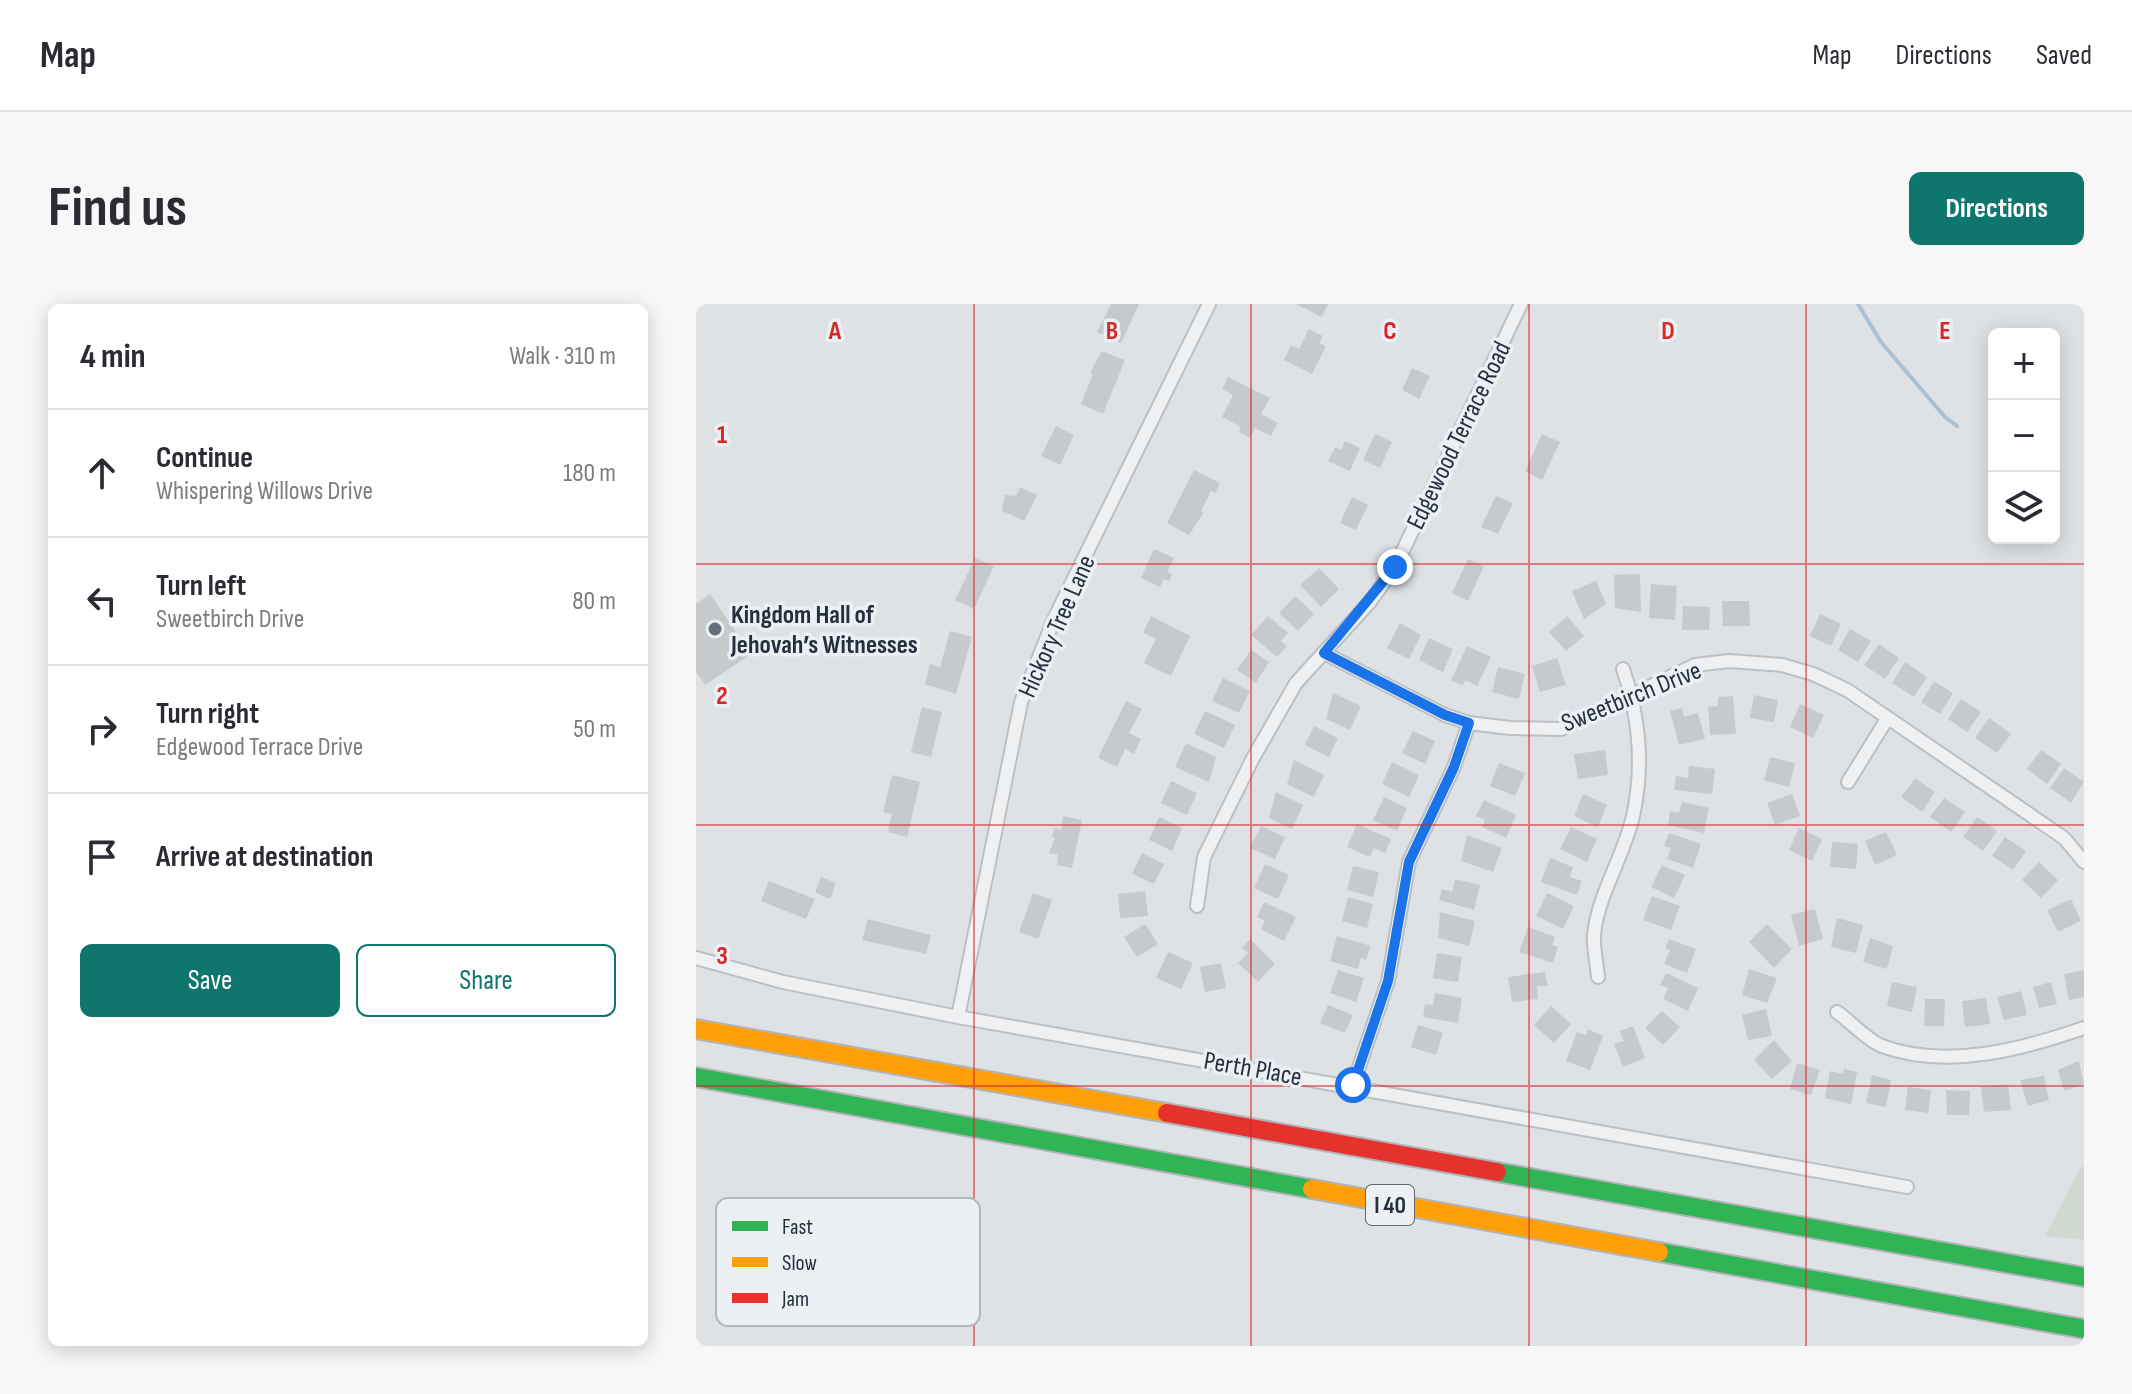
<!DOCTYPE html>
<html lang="en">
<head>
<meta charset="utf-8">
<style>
  :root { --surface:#fff; --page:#f7f7f7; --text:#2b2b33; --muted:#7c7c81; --line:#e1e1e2; --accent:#0f766e }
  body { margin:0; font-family:"Sofia Sans Condensed",sans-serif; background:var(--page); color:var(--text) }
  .controls { position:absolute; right:24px; top:24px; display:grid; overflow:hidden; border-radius:12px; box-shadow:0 4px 20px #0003 }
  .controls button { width:72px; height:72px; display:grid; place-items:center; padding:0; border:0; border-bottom:2px solid var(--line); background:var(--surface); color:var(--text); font:40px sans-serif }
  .stop { position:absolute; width:24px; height:24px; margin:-18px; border:6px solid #1a73e8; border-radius:50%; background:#fff }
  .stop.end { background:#1a73e8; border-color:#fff; box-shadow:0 2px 8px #0008 }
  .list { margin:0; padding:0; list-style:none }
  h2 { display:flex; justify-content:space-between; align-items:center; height:104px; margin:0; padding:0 32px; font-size:34px }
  h2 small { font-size:26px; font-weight:400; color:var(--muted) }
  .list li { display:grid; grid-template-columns:52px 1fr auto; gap:24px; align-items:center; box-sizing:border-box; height:128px; padding:0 32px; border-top:2px solid var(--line) }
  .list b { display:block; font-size:30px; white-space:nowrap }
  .list p { margin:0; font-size:26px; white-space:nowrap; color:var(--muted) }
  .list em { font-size:26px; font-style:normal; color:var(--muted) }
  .actions { display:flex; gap:16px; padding:24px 32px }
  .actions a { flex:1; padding:18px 0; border:2px solid var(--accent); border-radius:12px; text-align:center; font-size:28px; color:var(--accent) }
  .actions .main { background:var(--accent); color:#fff }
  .icon { flex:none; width:44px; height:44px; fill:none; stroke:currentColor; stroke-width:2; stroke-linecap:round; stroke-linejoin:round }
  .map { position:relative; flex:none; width:1388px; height:1042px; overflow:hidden; border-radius:12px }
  header { display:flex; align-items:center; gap:48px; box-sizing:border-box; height:112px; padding:0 40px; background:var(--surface); border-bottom:2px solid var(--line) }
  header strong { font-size:38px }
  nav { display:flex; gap:44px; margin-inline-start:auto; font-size:28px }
  .intro { display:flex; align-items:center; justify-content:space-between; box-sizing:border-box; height:192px; padding:0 48px }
  h1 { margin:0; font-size:56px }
  .button { padding:20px 36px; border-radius:12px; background:var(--accent); color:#fff; font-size:28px; font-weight:700 }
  main { display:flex; gap:48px; padding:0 48px }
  aside { flex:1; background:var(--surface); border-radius:12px; box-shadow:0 4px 20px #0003 }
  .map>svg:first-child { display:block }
</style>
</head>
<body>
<header>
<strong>Map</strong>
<nav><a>Map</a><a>Directions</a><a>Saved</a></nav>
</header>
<div class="intro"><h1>Find us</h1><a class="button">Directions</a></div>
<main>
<aside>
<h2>4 min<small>Walk · 310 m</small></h2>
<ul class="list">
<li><svg class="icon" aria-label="ahead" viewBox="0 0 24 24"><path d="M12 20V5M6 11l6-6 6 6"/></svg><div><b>Continue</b><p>Whispering Willows Drive</p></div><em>180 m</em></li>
<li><svg class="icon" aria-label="left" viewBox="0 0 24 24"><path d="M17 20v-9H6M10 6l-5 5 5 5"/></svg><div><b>Turn left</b><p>Sweetbirch Drive</p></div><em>80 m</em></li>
<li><svg class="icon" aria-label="right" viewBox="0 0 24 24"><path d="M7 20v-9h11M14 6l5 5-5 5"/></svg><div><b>Turn right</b><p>Edgewood Terrace Drive</p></div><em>50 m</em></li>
<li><svg class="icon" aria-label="arrive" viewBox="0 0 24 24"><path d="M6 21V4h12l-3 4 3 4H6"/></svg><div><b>Arrive at destination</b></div></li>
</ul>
<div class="actions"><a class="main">Save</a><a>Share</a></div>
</aside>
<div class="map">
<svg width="1388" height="1042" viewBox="0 0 1388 1042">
  <rect width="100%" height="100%" fill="#dfe2e5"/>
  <path fill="#d0d9cf" d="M 1388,862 L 1388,936 L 1349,932 L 1384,864 Z"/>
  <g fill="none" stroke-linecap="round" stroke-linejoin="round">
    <path stroke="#aac0d3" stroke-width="4" d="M 1162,0 L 1185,38 L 1249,113 L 1261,122"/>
  </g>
  <path fill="#c7cacd" d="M 415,0 L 443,0 L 425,39 L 401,28 Z
    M 600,0 L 632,0 L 626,13 Z
    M 613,25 L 627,32 L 623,39 L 630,42 L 616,70 L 588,56 L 595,41 L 603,45 Z
    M 406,47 L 429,56 L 407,110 L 385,100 L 397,70 L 394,69 Z
    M 716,64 L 734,72 L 723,95 L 706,86 Z
    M 532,73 L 574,94 L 565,110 L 582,119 L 575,132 L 559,124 L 554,134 L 543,128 L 545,123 L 526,113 L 537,91 L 526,85 Z
    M 360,122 L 378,131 L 364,161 L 345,152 Z
    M 679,130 L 696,138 L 684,164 L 667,156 Z
    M 846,130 L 864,138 L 846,176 L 829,167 Z
    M 649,137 L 664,144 L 654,167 L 632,157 L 639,143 L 645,146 Z
    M 498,166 L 524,179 L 519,189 L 515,187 L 505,207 L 508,208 L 493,231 L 471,219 Z
    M 324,183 L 341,191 L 328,217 L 306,207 L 309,191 L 320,192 Z
    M 800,192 L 817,199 L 802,230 L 785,223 Z
    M 656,193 L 672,201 L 660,226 L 644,219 Z
    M 458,245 L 478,254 L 471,268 L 476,270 L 473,277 L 468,275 L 464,283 L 445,274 Z
    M 279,254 L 298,262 L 278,305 L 259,296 Z
    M 772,255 L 788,262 L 772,297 L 756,289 Z
    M 623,264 L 643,285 L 625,303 L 604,281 Z
    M 944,270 L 945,308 L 919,304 L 918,271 Z
    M 900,277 L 910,300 L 888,315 L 876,287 Z
    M 955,280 L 981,282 L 979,316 L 953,314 Z
    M 14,290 L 55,350 L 9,381 L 0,368 L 0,300 Z
    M 599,292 L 618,310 L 602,327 L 583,309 Z
    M 1026,297 L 1053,297 L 1054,322 L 1027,322 Z
    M 987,302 L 1014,303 L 1013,326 L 986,326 Z
    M 1124,310 L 1145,320 L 1135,342 L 1114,332 Z
    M 455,312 L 494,332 L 475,372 L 448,359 L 460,335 L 447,329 Z
    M 572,312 L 592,329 L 585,337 L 591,342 L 581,353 L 555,331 Z
    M 871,312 L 888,332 L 870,347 L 853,328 Z
    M 704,319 L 725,331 L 713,355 L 691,344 Z
    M 1154,325 L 1175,337 L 1162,358 L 1142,346 Z
    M 254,327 L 276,333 L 260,390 L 229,380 L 234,360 L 244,363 Z
    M 733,334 L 757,345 L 747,368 L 723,356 Z
    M 1183,340 L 1203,354 L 1189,375 L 1168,361 Z
    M 771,342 L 795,353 L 781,382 L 769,376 L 767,382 L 755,376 Z
    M 555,346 L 573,358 L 560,379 L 541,366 Z
    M 861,354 L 870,381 L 844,388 L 836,362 Z
    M 1209,358 L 1231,373 L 1218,393 L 1196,379 Z
    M 802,363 L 829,370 L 823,395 L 796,388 Z
    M 527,374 L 554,387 L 543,409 L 516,397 Z
    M 1238,377 L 1257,389 L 1244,410 L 1225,398 Z
    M 637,389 L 665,402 L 654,426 L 630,415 Z
    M 1058,391 L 1082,396 L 1078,418 L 1054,414 Z
    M 1037,392 L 1040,430 L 1014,431 L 1012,403 L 1022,402 L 1022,393 Z
    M 1265,395 L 1285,408 L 1271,428 L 1252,415 Z
    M 430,397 L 446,405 L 433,429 L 445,435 L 438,450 L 429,445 L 421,463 L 402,454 Z
    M 1104,400 L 1128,411 L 1117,434 L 1094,423 Z
    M 226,403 L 246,408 L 235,453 L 215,448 Z
    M 986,404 L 988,413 L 1002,409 L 1009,435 L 983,441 L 974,407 Z
    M 509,407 L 539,421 L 528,444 L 498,430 Z
    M 1293,414 L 1315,430 L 1301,449 L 1279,434 Z
    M 618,422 L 642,434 L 633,453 L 609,441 Z
    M 717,427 L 739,437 L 729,460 L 706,449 Z
    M 490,439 L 520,453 L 513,478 L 479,463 Z
    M 909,446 L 912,471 L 882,475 L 878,450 Z
    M 1345,446 L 1365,460 L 1351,480 L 1331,465 Z
    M 1074,453 L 1099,459 L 1093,483 L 1068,476 Z
    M 598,456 L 628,471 L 618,493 L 591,480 Z
    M 696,458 L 723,471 L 713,493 L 686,480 Z
    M 803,459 L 829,469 L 819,492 L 794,482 Z
    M 993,462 L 1019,465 L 1016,490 L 978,486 L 980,472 L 992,474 Z
    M 1368,464 L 1388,478 L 1375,499 L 1354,484 Z
    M 196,471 L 224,478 L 211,533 L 192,528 L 196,510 L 187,508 Z
    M 1219,474 L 1239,488 L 1226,508 L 1205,493 Z
    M 475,477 L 501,489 L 491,511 L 465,499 Z
    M 580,488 L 607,501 L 596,525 L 573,514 Z
    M 887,490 L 911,501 L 902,523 L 878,512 Z
    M 1096,490 L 1104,512 L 1079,521 L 1071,499 Z
    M 688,493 L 711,504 L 701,527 L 677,516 Z
    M 1248,494 L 1269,508 L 1255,528 L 1234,513 Z
    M 788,496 L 820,511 L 810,534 L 786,523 L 789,516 L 780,512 Z
    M 986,498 L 1013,504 L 1008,529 L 972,521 L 974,507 L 983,509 Z
    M 367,512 L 386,516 L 376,564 L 361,561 L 362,551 L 353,549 L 359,534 L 356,533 L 358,524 L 365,526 Z
    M 463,513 L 486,524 L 476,547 L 453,536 Z
    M 1281,513 L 1301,527 L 1287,547 L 1267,533 Z
    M 661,520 L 695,535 L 689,549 L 678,544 L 674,553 L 651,543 Z
    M 565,522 L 589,533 L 579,555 L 554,544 Z
    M 875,523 L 901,535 L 891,558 L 864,545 Z
    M 1103,524 L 1126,535 L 1116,557 L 1093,546 Z
    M 1190,528 L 1201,551 L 1179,561 L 1169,537 Z
    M 973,529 L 1005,540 L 997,564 L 971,555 L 975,544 L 968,542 Z
    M 771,531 L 806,544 L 797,568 L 765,557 Z
    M 1309,533 L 1330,547 L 1317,566 L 1296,552 Z
    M 1136,538 L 1162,540 L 1160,565 L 1134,563 Z
    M 446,549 L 468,560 L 458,580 L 436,570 Z
    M 854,554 L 877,563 L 874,573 L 886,577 L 881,591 L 845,578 Z
    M 1343,558 L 1362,576 L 1345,594 L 1326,576 Z
    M 569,560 L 593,571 L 582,595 L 558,584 Z
    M 966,561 L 989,571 L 978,594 L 955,583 Z
    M 657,562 L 683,568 L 677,593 L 651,586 Z
    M 125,573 L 140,579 L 134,595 L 119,588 Z
    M 759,575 L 784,581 L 778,606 L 743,596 L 746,585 L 756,588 Z
    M 73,577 L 119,595 L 110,615 L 65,597 Z
    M 449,587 L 452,612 L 424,614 L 422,590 Z
    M 337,589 L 356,596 L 342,635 L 323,628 Z
    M 851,589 L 878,602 L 867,625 L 840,612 Z
    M 956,592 L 984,602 L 975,626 L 947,616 Z
    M 652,593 L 677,600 L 671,624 L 646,617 Z
    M 1375,595 L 1385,617 L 1362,628 L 1351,606 Z
    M 568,598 L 600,613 L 588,637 L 565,625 L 569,617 L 561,613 Z
    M 1119,605 L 1127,635 L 1103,642 L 1095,611 Z
    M 744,608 L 779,617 L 773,642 L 742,634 Z
    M 1141,614 L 1167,621 L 1160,649 L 1135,643 Z
    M 172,615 L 235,631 L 230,650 L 166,636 Z
    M 449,620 L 462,640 L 441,653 L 428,633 Z
    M 1071,620 L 1096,645 L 1078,664 L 1053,638 Z
    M 832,623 L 859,633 L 856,641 L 862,643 L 857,659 L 823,648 Z
    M 641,632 L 675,642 L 670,656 L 665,654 L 662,665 L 634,657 Z
    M 1174,634 L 1197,642 L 1191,665 L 1167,658 Z
    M 554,635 L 579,660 L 562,678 L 542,659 L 552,649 L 546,644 Z
    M 973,635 L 1000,645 L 991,669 L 968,660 L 974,646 L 969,644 Z
    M 472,648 L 497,659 L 485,685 L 460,674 Z
    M 741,649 L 766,653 L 762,678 L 737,674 Z
    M 525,659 L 530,684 L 509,688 L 504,663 Z
    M 1053,665 L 1081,674 L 1071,699 L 1046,691 Z
    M 642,666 L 668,674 L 660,698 L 634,689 Z
    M 1388,666 L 1388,693 L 1373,696 L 1368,670 Z
    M 849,668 L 852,682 L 841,682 L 842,695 L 816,698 L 812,673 Z
    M 970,669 L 1002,684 L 992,707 L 967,695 L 972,684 L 964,681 Z
    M 1196,678 L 1221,683 L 1216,708 L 1191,702 Z
    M 1355,678 L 1361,700 L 1343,704 L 1337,683 Z
    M 1325,687 L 1331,711 L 1308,716 L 1301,693 Z
    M 739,689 L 766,694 L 762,719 L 727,713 L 729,700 L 737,701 Z
    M 1290,694 L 1294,720 L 1269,723 L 1266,697 Z
    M 1229,695 L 1249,695 L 1248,722 L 1228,722 Z
    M 632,701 L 657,711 L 649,729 L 624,719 Z
    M 855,702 L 875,720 L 858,739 L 838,721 Z
    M 1070,705 L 1076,732 L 1052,736 L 1046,711 Z
    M 966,707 L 984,723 L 967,741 L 949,724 Z
    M 722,721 L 747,729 L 740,751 L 715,743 Z
    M 937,722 L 949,754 L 927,763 L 918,740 L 928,737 L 924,727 Z
    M 892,725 L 907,732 L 894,766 L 870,757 L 881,728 L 890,731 Z
    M 1078,736 L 1096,757 L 1076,775 L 1058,756 Z
    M 1383,757 L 1388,780 L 1368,787 L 1362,766 Z
    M 1101,759 L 1124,766 L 1115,791 L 1094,785 Z
    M 1148,765 L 1161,768 L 1155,800 L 1129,794 L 1134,767 L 1147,770 Z
    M 1176,771 L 1195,776 L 1190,803 L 1170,799 Z
    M 1348,772 L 1353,796 L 1332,802 L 1324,776 Z
    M 1312,780 L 1315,806 L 1288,808 L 1285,783 Z
    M 1212,783 L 1235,786 L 1232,809 L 1209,806 Z
    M 1250,786 L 1274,787 L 1273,811 L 1251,811 Z"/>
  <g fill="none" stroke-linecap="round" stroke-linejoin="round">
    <g stroke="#bdc0c3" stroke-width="16">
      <path id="street" d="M 628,349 L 749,411 L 773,419 L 814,424 L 865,425 L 999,361 L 1033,357 L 1086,361 L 1117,370 L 1151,386 L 1368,534 L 1388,558
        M 1152,478 L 1191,415
        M 501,602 L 508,553 L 557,454 L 600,379 L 673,299 L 699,263 L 825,0
        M 0,654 L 87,678 L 262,713 L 1211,883
        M 902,673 C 901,660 897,644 898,630 C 903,588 928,552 937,512 C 948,462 943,412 927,365
        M 1141,708 C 1155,718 1171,736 1186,742 C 1250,766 1327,745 1388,724
        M 262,713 L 325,398 L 359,313 L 513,0
        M 657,781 L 692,677 L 713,558 L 758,463 L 773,419"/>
    </g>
    <g stroke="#b1b5ba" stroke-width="22">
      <path id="fast" d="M 0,773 L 616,885
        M 801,868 L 1388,973
        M 963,948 L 1388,1025"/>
    </g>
    <g stroke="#b1b5ba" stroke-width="22">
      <path id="slow" d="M 0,725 L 471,809
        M 616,885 L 963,948"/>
    </g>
    <g stroke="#b1b5ba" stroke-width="22">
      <path id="jam" d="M 471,809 L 801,868"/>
    </g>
    <use href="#street" stroke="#eef0f2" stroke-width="12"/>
    <use href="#fast" stroke="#30b455" stroke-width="18"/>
    <use href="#slow" stroke="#ff9f0a" stroke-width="18"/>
    <use href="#jam" stroke="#e5322d" stroke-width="18"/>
  </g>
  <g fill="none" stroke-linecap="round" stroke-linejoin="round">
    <path stroke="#1a73e8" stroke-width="10" d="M 657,781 L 692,677 L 713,558 L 758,463 L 773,419 L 749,411 L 628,349 L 699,263"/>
  </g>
  <path fill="none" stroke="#d62828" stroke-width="2" stroke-opacity="0.55" d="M 278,0 L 278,1042M 555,0 L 555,1042M 833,0 L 833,1042M 1110,0 L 1110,1042M 0,260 L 1388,260M 0,521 L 1388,521M 0,782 L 1388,782"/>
  <circle fill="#666e79" stroke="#ecf0f5" stroke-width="3" cx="19" cy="325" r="8"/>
  <g text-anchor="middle" stroke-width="7" stroke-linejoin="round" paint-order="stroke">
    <rect fill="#ecf0f5" stroke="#616a76" stroke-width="2" x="670" y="881" width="48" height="40" rx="6"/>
    <g font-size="24" font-weight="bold" fill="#25303f">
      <text x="694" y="909">I 40</text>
    </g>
    <g font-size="26" fill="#25303f" stroke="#ecf0f5">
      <text transform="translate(762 131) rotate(-64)" y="9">Edgewood Terrace Road</text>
      <text transform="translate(360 322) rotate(-66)" y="9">Hickory Tree Lane</text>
      <text transform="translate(935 392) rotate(-22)" y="9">Sweetbirch Drive</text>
      <text transform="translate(557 764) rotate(10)" y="9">Perth Place</text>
    </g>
    <g font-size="26" font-weight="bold" fill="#25303f" stroke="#ecf0f5" text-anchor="start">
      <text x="35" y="319">Kingdom Hall of<tspan x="35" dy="30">Jehovah’s Witnesses</tspan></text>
    </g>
  </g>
  <rect x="20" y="894" width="264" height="128" rx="12" fill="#ecf0f5" stroke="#b0b6be" stroke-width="2"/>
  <rect x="36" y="917" width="36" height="10" fill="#30b455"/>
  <rect x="36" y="953" width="36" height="10" fill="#ff9f0a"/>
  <rect x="36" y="989" width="36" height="10" fill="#e5322d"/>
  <g font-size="22" fill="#25303f">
    <text x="86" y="930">Fast</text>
    <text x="86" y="966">Slow</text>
    <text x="86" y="1002">Jam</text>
  </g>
  <g font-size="26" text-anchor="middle" font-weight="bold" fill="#d62828" stroke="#ecf0f5" stroke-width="7" stroke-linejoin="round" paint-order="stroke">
    <text x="139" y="35">A</text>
    <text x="416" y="35">B</text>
    <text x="694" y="35">C</text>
    <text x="972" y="35">D</text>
    <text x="1249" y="35">E</text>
    <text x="26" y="139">1</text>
    <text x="26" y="400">2</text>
    <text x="26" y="660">3</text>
  </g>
</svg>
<div class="controls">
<button>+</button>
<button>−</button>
<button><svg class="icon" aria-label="layers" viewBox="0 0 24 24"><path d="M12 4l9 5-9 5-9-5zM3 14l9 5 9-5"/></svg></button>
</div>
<div class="stop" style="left:657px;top:781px"></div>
<div class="stop end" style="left:699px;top:263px"></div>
</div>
</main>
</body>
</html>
